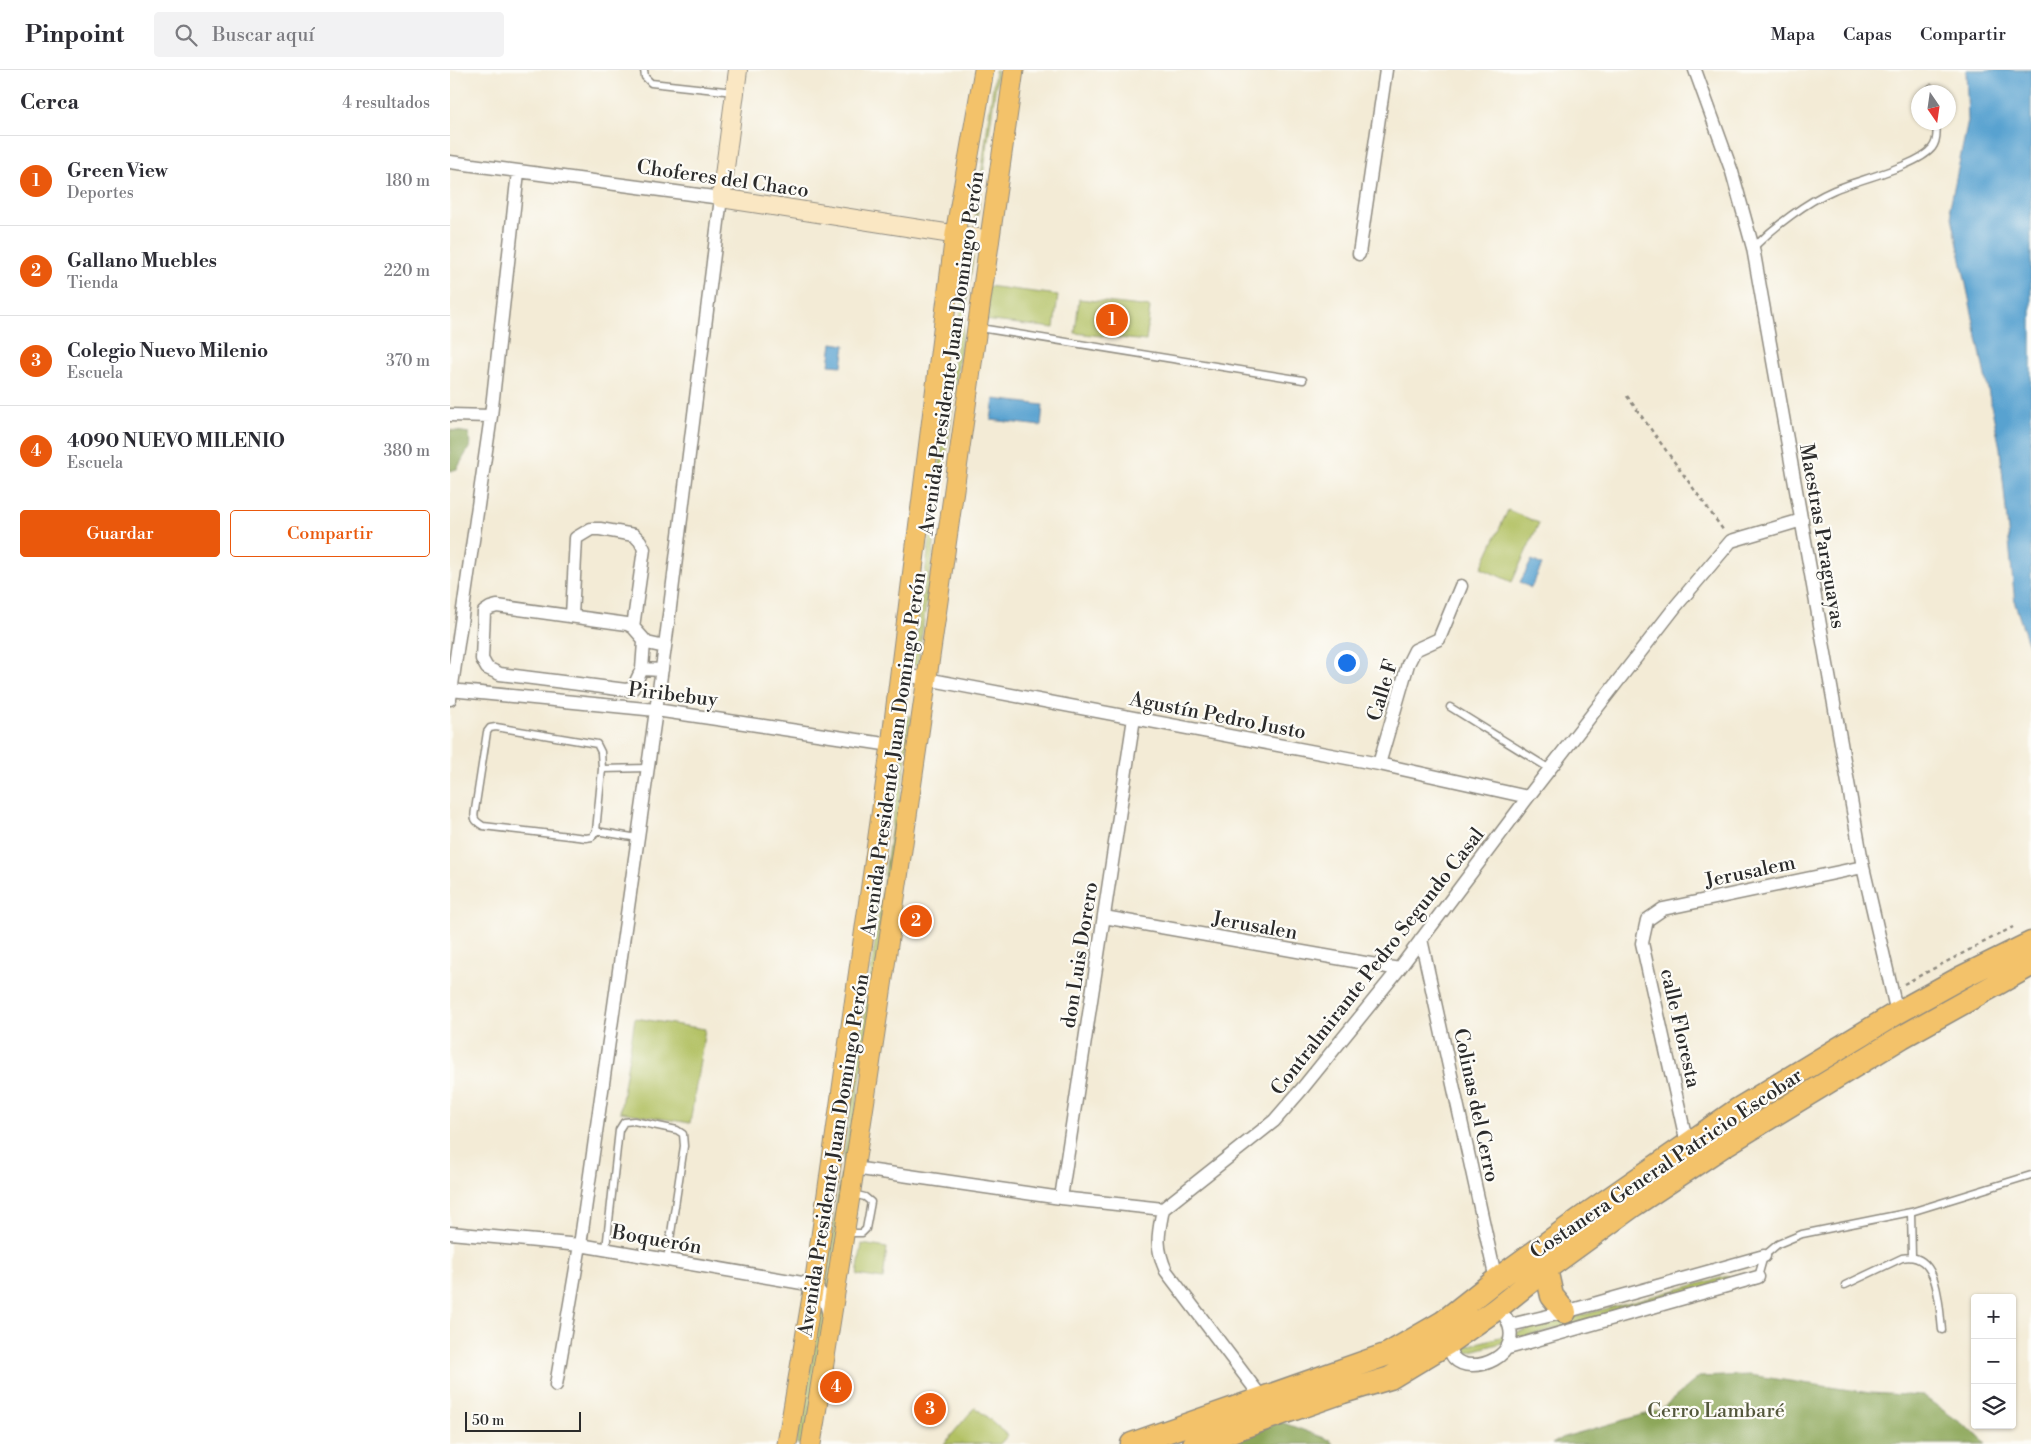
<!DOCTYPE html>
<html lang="es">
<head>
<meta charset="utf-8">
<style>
  :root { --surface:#fff; --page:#f2f2f3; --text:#2b2b33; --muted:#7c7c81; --line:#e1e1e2; --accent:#ea580c }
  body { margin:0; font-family:"Libre Bodoni",serif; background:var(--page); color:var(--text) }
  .controls { position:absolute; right:15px; bottom:15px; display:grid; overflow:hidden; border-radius:5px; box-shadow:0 1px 4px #0004 }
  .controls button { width:45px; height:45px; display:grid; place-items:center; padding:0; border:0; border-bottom:1px solid var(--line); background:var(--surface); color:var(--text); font:25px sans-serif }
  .compass { position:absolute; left:1461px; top:15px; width:45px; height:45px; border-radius:50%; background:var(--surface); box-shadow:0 1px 4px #0004; rotate:167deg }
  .scale { position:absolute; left:15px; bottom:12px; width:116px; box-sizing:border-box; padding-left:5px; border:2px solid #2b2b2b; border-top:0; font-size:14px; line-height:18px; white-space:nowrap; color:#2b2b2b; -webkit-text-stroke:4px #fdfcf7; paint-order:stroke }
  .you { position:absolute; left:896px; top:592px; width:18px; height:18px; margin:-12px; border:4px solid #fff; border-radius:50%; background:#1a73e8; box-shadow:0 0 0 8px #1a73e833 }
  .badge { display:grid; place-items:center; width:32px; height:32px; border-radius:50%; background:var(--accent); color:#fff; font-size:16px; font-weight:700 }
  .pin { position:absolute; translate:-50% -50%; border:2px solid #fff; box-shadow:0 1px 5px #0006 }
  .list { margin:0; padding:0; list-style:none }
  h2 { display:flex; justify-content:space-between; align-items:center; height:65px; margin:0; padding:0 20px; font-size:21px }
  h2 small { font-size:16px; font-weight:400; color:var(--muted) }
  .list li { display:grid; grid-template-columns:32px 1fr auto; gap:15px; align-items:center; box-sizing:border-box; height:90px; padding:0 20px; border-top:1px solid var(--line) }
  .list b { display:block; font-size:19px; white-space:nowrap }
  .list p { margin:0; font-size:16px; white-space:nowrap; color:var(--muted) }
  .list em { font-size:16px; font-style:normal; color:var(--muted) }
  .actions { display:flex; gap:10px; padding:15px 20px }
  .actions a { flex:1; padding:11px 0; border:1px solid var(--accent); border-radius:5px; text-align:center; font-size:18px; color:var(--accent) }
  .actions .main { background:var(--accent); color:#fff }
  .icon { flex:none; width:28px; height:28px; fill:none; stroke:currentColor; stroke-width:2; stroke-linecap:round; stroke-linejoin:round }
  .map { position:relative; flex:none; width:1581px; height:1374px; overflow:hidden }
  header { display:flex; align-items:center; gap:30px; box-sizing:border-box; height:70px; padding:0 25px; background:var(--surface); border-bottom:1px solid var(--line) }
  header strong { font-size:24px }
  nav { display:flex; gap:28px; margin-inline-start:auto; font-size:18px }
  .search { width:350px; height:45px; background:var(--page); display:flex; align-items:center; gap:12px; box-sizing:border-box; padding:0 18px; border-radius:5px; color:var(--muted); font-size:19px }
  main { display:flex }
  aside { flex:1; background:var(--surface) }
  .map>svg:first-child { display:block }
</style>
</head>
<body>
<header>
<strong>Pinpoint</strong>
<div class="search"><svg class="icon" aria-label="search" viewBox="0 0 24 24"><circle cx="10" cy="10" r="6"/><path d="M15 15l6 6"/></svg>Buscar aquí</div>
<nav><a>Mapa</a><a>Capas</a><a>Compartir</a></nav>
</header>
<main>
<aside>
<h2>Cerca<small>4 resultados</small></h2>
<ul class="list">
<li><span class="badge">1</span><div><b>Green View</b><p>Deportes</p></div><em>180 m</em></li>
<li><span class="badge">2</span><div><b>Gallano Muebles</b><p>Tienda</p></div><em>220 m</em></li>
<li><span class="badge">3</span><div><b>Colegio Nuevo Milenio</b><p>Escuela</p></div><em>370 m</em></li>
<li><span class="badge">4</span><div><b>4090 NUEVO MILENIO</b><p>Escuela</p></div><em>380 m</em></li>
</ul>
<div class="actions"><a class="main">Guardar</a><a>Compartir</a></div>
</aside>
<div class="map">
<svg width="1581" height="1374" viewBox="0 0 1581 1374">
  <rect width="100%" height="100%" fill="#fdfcf7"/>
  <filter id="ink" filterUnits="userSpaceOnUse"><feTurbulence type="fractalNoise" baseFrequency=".02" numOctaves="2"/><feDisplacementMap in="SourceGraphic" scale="10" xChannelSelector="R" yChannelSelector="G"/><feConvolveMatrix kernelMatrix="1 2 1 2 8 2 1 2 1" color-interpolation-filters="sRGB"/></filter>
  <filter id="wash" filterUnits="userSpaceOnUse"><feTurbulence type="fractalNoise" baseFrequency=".0096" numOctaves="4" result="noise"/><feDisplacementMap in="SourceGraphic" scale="20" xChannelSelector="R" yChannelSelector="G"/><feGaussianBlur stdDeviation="1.12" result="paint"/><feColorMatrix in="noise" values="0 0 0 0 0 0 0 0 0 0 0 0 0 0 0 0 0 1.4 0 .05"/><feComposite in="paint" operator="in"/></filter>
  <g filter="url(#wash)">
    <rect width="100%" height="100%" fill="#f3ebd6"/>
    <path fill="#b2c164" stroke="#6e7648" d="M 545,0 L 548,0 L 527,149 L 525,151 Z
      M 520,185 L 523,187 L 468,594 L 465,596 L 463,593 L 518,187 Z
      M 537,216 L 608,225 L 604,258 L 534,250 Z
      M 629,229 L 700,237 L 696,271 L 625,263 Z
      M 1058,440 L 1089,453 L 1062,512 L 1031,498 Z
      M 460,645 L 462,647 L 378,1237 L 354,1374 L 346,1374 L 372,1235 L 458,646 Z
      M 185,948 L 255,959 L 240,1053 L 170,1042 Z
      M 412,1174 L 437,1178 L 433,1209 L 407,1205 Z
      M 1278,1206 L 1281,1208 L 1280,1212 L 984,1291 L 982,1285 Z
      M 525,1337 L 558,1365 L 550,1374 L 494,1374 Z"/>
    <path fill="#8da75a" stroke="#5c6942" d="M 0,360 L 19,363 L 20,376 L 7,399 L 0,401 Z
      M 1300,1305 L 1420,1323 L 1473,1326 L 1528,1365 L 1536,1374 L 1102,1374 L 1114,1367 L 1210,1340 L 1249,1307 Z
      M 831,1352 L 880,1370 L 883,1374 L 765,1374 Z"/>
    <path fill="#59a2d0" stroke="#42667e" d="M 1516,0 L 1581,0 L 1581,582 L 1565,534 L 1550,378 L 1500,137 L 1518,51 Z
      M 382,273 L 395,275 L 392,296 L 379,295 Z
      M 544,329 L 593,335 L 591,356 L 541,350 Z
      M 1082,490 L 1092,495 L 1081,518 L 1070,512 Z"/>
  </g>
  <g filter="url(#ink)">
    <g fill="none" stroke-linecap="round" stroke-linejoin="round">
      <g stroke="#8f8b80" stroke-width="9">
        <path id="lane" d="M 194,0 L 195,7 L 201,13 L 284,22
          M 1481,18 L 1482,22
          M 1303,178 C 1325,156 1356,132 1384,120 C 1407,110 1468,96 1482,78 C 1487,72 1487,60 1486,52
          M 530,258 L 853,310
          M 1000,637 L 1100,699
          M 146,761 L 152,699
          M 188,768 L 146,761 L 142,767 L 136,768 L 33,756 C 25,751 23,749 25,740 L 37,662 L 40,658 L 46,657 L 147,674 L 151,682 L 152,699 L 198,698
          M 1461,1142 L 1462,1186
          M 395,1163 L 412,1163 L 416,1159 L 421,1132 L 415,1127 L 403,1124
          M 156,1179 L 169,1060 L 174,1052 L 184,1051 L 227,1060 L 233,1064 L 234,1076 L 217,1190
          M 1308,1207 L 1314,1186 L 1328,1174 L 1352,1164 L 1461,1142 L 1581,1105
          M 1395,1215 L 1452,1188 C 1489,1180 1489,1235 1492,1260"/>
      </g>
      <g stroke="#8f8b80" stroke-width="15">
        <path id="street" d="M 1245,0 L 1282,102 L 1303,178 L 1413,797 L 1447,943
          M 0,92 L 271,128 L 215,577 L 130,1175 L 106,1315
          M 909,184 L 936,0
          M 0,345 L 41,346
          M 122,546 L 126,468 L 141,459 L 150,459 L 184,465 L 190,471 L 194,479 L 183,557
          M 192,599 L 194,572
          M 212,600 L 192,599 L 183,618 L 176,620 L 50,604 L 37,598 L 32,589 L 34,542 L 40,538 L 47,536 L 177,554 L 183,557 L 197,573 L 215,577
          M 450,604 L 929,694 L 1078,727
          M 0,620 L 206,640 L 441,675
          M 0,629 L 41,346 L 68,102
          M 929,694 L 958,594 L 965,580 L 989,569 L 1011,516
          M 654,847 L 949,899
          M 971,869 L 1046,1210
          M 1237,1074 L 1192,873 L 1197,850 L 1213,839 L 1413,797
          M 404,1098 L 611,1128 L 713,1139
          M 611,1128 L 684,648
          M 0,1163 L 130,1175 L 364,1215 L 375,1229 L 379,1245
          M 1060,1255 L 1115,1242 L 1314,1186
          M 998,1273 C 999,1277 1001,1285 1004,1288 C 1021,1307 1077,1286 1056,1248
          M 1058,1278 L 1308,1207
          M 812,1328 L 716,1201 C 705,1176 708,1165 713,1139 L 824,1051 L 851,1020 L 949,899 L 1078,727 L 1226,536 L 1281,471 L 1352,450"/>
      </g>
      <g stroke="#8f8b80" stroke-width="20">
        <path id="secondary" d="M 288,0 L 271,128 L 540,170"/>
      </g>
      <g stroke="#8f8b80" stroke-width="21">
        <path id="primary" d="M 337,1374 L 364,1215 L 441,675 L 505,164 L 534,0
          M 361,1374 C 435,917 498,458 564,0"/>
      </g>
      <g stroke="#8f8b80" stroke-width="25">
        <path id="highway" d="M 1096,1199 L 1102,1226 L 1115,1242
          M 682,1374 L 938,1284 L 993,1252 L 1046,1210 L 1133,1147 L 1287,1040 L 1447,943 L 1512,907 L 1581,873
          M 744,1374 L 893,1322 L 940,1308 L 998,1273 L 1045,1240 L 1096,1199 L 1184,1135 L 1273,1076 L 1452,967 L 1581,895"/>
      </g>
      <path stroke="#8f8b80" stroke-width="2.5" stroke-dasharray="4 4" stroke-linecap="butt" d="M 1177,326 L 1274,461
        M 1454,914 L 1563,857"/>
      <use href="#lane" stroke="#fff" stroke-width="6"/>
      <use href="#street" stroke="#fff" stroke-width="12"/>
      <use href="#secondary" stroke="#fae7c3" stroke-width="18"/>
      <use href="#primary" stroke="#f3c26a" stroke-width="19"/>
      <use href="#highway" stroke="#f3c26a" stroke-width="22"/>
    </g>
  </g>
  <g text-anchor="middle" stroke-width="4.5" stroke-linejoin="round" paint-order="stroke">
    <g font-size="20" fill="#2b2b2b" stroke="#fdfcf7">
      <text transform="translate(273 108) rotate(8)" y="7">Choferes del Chaco</text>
      <text transform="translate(501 283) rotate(-82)" y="7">Avenida Presidente Juan Domingo Perón</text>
      <text transform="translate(1373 466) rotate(80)" y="7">Maestras Paraguayas</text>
      <text transform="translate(932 620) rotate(-73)" y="7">Calle F</text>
      <text transform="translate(223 624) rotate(7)" y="7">Piribebuy</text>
      <text transform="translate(768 645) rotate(11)" y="7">Agustín Pedro Justo</text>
      <text transform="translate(443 684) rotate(-82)" y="7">Avenida Presidente Juan Domingo Perón</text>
      <text transform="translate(1300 801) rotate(-12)" y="7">Jerusalem</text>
      <text transform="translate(805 855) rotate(10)" y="7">Jerusalen</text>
      <text transform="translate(629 885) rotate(-81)" y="7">don Luis Dorero</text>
      <text transform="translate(927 891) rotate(-52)" y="7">Contralmirante Pedro Segundo Casal</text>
      <text transform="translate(1231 958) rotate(77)" y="7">calle Floresta</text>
      <text transform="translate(1027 1035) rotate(78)" y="7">Colinas del Cerro</text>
      <text transform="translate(383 1085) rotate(-81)" y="7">Avenida Presidente Juan Domingo Perón</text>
      <text transform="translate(1216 1093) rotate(-34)" y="7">Costanera General Patricio Escobar</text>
      <text transform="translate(207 1169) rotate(10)" y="7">Boquerón</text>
    </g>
    <g font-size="20" fill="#54583c" stroke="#fdfcf7">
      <text x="1266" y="1347">Cerro Lambaré</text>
    </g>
  </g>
</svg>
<div class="controls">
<button>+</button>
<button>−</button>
<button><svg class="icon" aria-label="layers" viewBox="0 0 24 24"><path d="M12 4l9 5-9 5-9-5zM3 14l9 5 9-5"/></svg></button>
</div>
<svg class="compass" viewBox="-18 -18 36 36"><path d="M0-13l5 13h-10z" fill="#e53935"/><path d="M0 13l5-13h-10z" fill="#7c7c81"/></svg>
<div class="scale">50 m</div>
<div class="you"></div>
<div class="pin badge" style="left:662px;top:250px">1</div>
<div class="pin badge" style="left:466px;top:851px">2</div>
<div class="pin badge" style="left:480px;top:1339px">3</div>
<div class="pin badge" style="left:386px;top:1317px">4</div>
</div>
</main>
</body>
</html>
